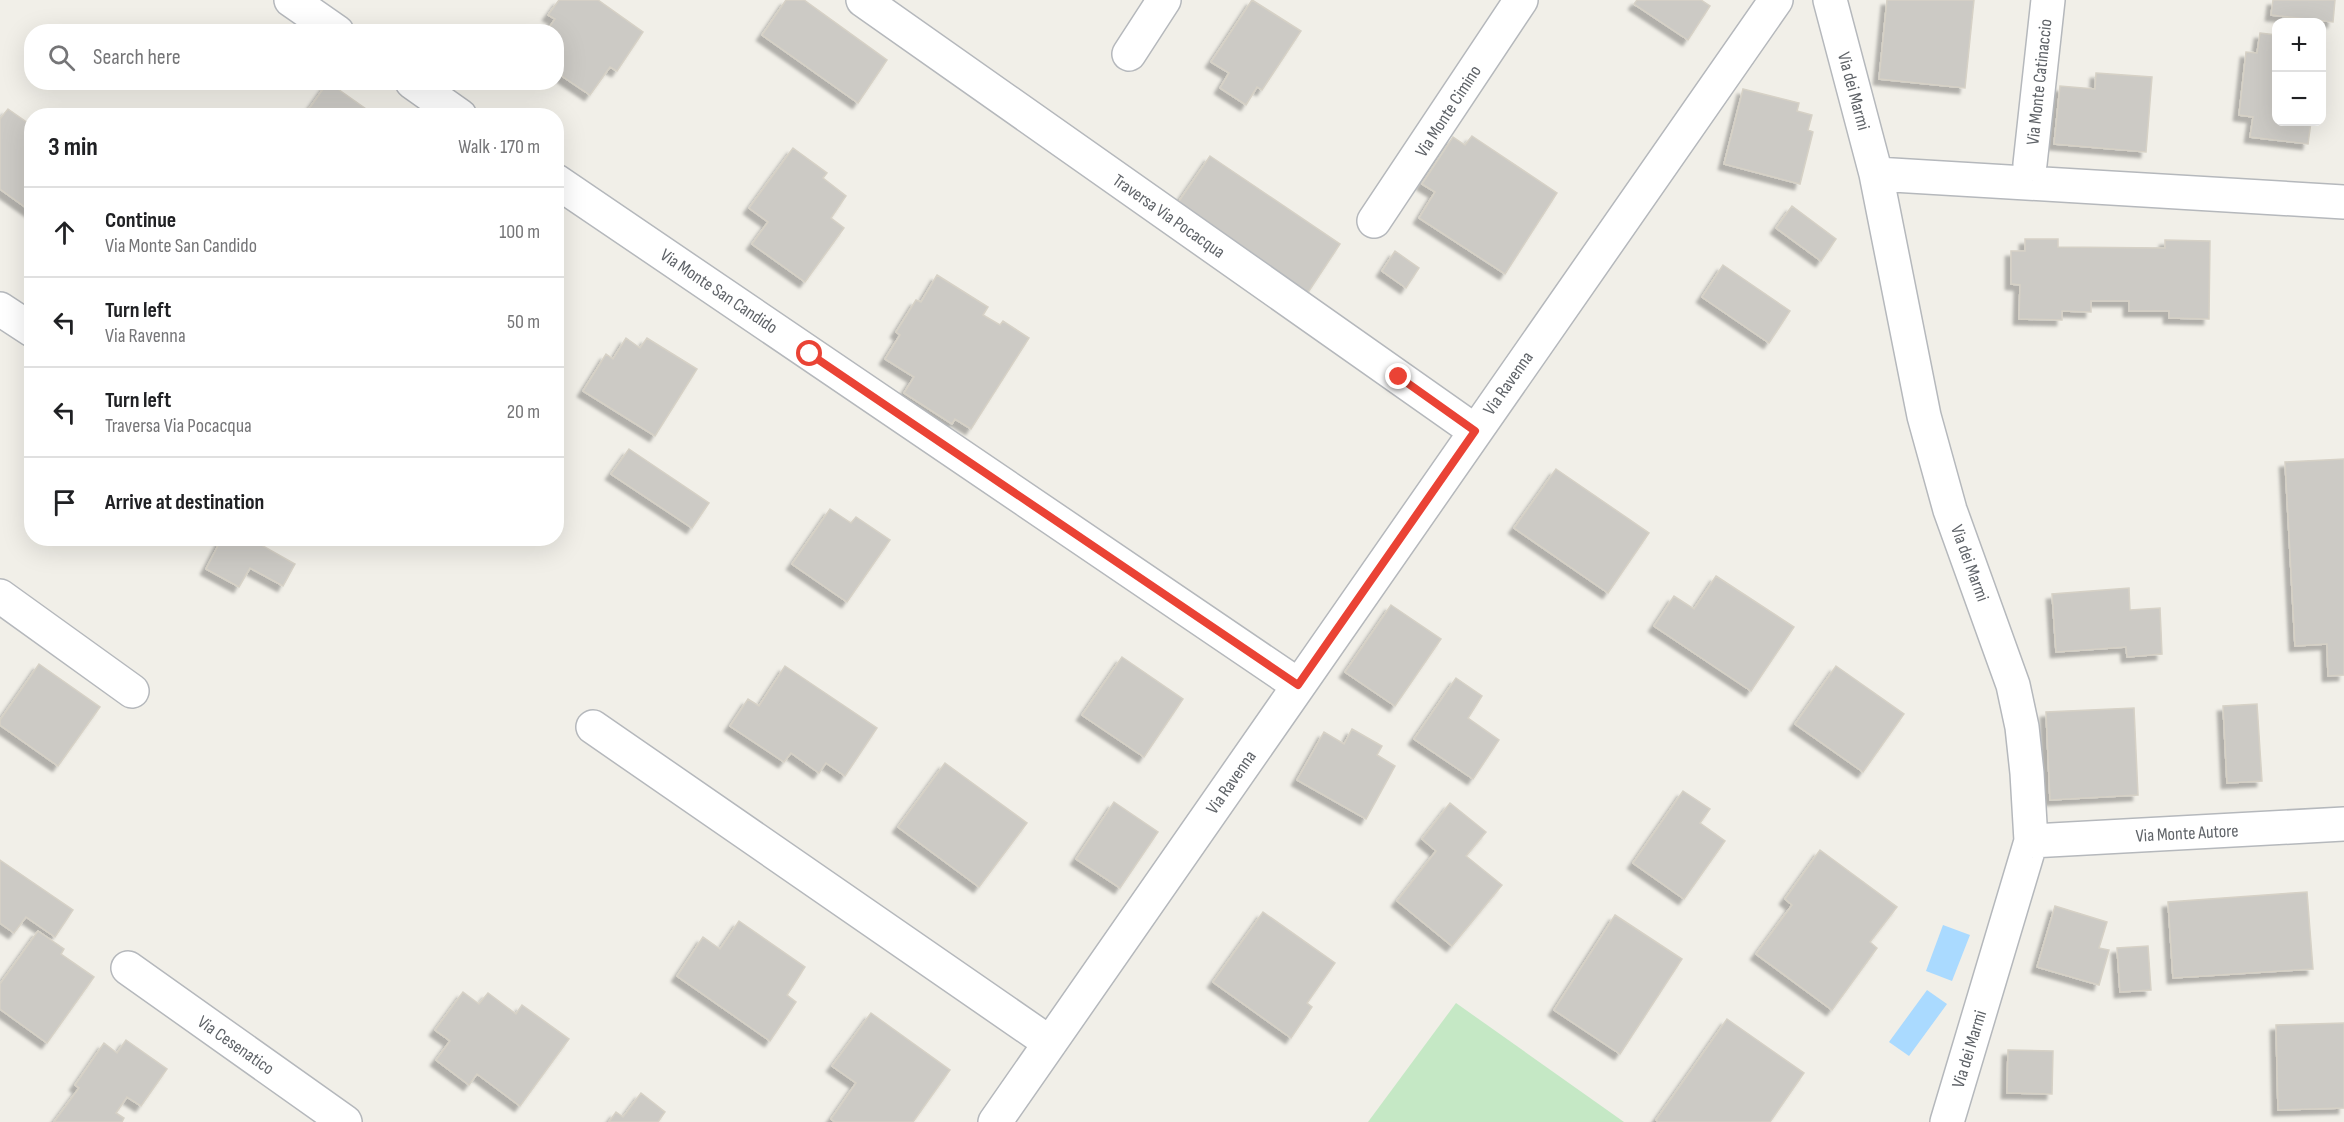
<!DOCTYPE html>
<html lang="en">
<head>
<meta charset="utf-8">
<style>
  :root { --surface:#fff; --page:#f2f2f2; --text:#202124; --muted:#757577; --line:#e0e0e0 }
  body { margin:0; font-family:"Sofia Sans Condensed",sans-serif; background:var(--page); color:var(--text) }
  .controls { position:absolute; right:18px; top:18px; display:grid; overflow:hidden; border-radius:12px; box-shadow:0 6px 24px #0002 }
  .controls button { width:54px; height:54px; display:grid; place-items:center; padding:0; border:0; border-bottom:2px solid var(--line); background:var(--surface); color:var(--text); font:30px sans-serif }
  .stop { position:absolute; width:18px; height:18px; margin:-14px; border:4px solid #ea4335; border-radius:50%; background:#fff }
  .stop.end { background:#ea4335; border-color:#fff; box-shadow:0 2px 6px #0008 }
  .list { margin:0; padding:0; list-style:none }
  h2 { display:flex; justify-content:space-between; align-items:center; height:78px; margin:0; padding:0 24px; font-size:26px }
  h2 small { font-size:20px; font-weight:400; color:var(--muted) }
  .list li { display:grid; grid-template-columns:39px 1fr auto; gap:18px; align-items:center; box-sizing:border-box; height:90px; padding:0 24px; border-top:2px solid var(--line) }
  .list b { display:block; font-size:22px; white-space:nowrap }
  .list p { margin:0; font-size:20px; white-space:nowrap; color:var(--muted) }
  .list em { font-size:20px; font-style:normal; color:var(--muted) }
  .icon { flex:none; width:33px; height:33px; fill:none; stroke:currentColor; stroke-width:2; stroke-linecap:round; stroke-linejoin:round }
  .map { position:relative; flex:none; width:2344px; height:1122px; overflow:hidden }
  .search { position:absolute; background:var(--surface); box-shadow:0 6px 24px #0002; left:24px; top:24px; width:540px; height:66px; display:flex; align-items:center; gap:15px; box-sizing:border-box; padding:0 21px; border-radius:24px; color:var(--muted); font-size:22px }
  .panel { position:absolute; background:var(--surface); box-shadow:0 6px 24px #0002; left:24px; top:108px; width:540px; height:438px; border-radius:24px }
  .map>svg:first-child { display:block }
</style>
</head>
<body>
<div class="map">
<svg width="2344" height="1122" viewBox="0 0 2344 1122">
  <defs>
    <filter id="shadow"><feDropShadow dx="-5.5" dy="5.5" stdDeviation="1.5" flood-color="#0004"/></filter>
  </defs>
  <rect width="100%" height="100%" fill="#f1efe8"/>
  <path fill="#c5e8c5" d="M 1456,1003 L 1624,1122 L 1368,1122 Z"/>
  <path fill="#aadaff" d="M 1943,925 L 1970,935 L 1952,981 L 1926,971 Z
    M 1927,990 L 1947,1004 L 1909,1056 L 1889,1042 Z"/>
  <path fill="#cccac5" stroke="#d6d1c6" stroke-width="1.5" filter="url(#shadow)" d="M 559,0 L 598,0 L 643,32 L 617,71 L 610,67 L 590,95 L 556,72 L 556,32 L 546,32 L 555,19 L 548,15 Z
    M 786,0 L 804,0 L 887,60 L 858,103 L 762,35 Z
    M 1252,0 L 1301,31 L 1262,90 L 1257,87 L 1246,105 L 1220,88 L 1229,73 L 1211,62 Z
    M 1637,0 L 1701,0 L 1710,6 L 1688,40 L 1634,4 Z
    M 1887,0 L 1974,0 L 1965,88 L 1879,79 Z
    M 2273,0 L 2335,0 L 2333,22 L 2271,15 Z
    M 2260,33 L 2276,35 L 2276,122 L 2311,122 L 2308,144 L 2250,137 L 2253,117 L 2239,115 L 2246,52 L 2257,53 Z
    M 2096,73 L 2152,77 L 2146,152 L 2054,144 L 2060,86 L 2095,89 Z
    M 328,82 L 376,116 L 304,116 Z
    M 1743,89 L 1799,103 L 1797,111 L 1812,115 L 1808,130 L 1813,132 L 1800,184 L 1724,164 Z
    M 8,109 L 32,126 L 32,212 L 0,189 L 0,119 Z
    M 1472,136 L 1557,193 L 1505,274 L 1419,218 L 1435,192 L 1422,184 L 1453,137 L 1465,145 Z
    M 793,148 L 827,173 L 823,178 L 846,196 L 831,218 L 844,228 L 805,282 L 752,244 L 768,222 L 749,208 Z
    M 1210,156 L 1340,244 L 1307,294 L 1175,207 Z
    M 1792,206 L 1836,239 L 1821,261 L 1776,228 Z
    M 2025,239 L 2058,239 L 2058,247 L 2165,248 L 2165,240 L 2210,241 L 2209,319 L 2169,318 L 2169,311 L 2129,311 L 2129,301 L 2091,301 L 2091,312 L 2062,311 L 2062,320 L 2019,319 L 2020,285 L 2011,284 L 2011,251 L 2025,251 Z
    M 1395,251 L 1419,268 L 1406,288 L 1382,271 Z
    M 1723,265 L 1790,311 L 1769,343 L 1702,297 Z
    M 937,275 L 988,307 L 983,315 L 1000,325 L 1003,321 L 1029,338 L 971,429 L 955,419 L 952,424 L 904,393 L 914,377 L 885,359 L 900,335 L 896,332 L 916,300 L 921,302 Z
    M 626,338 L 640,348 L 647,338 L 697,369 L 655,436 L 583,391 L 606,354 L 613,359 Z
    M 629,449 L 709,503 L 692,528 L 611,474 Z
    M 2344,459 L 2344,675 L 2328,676 L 2327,644 L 2295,646 L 2285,462 Z
    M 1556,469 L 1649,533 L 1608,593 L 1514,528 Z
    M 830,509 L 851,523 L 856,517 L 890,540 L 847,602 L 792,564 Z
    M 222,538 L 249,538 L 295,564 L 283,586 L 250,568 L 239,587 L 206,569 Z
    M 1716,576 L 1794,627 L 1751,691 L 1654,626 L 1674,596 L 1694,609 Z
    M 2129,588 L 2130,610 L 2160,608 L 2162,654 L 2127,657 L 2126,647 L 2056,652 L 2052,594 Z
    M 1391,605 L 1441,639 L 1395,706 L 1345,672 Z
    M 1122,657 L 1183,699 L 1144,757 L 1082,715 Z
    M 39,664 L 100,707 L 58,766 L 0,725 L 0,720 Z
    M 785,666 L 877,728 L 845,776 L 826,763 L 819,773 L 791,753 L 784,762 L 730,726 L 748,699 L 759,706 Z
    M 1836,666 L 1904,714 L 1863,772 L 1795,724 Z
    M 1456,678 L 1482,696 L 1468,718 L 1499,740 L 1473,779 L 1414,739 Z
    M 2257,704 L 2262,781 L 2227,783 L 2223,706 Z
    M 2134,708 L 2138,795 L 2050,800 L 2046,712 Z
    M 1352,729 L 1382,746 L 1377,755 L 1395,766 L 1366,819 L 1297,780 L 1324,732 L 1344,744 Z
    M 945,763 L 1027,823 L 979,887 L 898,827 Z
    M 1683,791 L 1710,809 L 1700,823 L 1725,841 L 1684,899 L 1633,863 Z
    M 1114,802 L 1158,832 L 1120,888 L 1076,859 Z
    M 1450,803 L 1486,832 L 1466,856 L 1502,885 L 1452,946 L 1397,901 L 1436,851 L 1422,839 Z
    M 1820,850 L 1897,907 L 1870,942 L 1877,948 L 1832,1010 L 1756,954 L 1792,905 L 1785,899 Z
    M 0,860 L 73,910 L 55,937 L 26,917 L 14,933 L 0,923 Z
    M 2307,892 L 2313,969 L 2173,978 L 2168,902 Z
    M 2055,906 L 2107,922 L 2099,948 L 2109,950 L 2099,985 L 2037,967 Z
    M 1263,912 L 1335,963 L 1307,1003 L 1312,1007 L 1291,1038 L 1213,982 Z
    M 1615,915 L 1682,959 L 1620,1054 L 1554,1010 Z
    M 739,921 L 805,967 L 787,995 L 796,1002 L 770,1041 L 677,976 L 703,937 L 720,949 Z
    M 38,931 L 64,949 L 61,954 L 94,977 L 47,1043 L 0,1009 L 0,984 Z
    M 2148,946 L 2151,990 L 2120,992 L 2117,948 Z
    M 463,992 L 479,1004 L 488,993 L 516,1014 L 522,1005 L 569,1039 L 520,1106 L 477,1074 L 469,1085 L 436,1060 L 450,1041 L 435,1030 Z
    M 871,1013 L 950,1070 L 913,1122 L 835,1122 L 831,1119 L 856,1083 L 832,1066 Z
    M 1727,1019 L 1804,1073 L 1770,1122 L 1658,1122 L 1656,1120 Z
    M 2344,1023 L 2344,1108 L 2278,1110 L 2276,1025 Z
    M 126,1040 L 167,1069 L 141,1106 L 127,1097 L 116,1113 L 124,1118 L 122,1122 L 54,1122 L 79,1088 L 75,1085 L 104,1043 L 117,1053 Z
    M 2008,1050 L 2053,1051 L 2052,1094 L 2007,1093 Z
    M 641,1093 L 665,1112 L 658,1122 L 609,1122 L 616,1112 L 623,1117 Z"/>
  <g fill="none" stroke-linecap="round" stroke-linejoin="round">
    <g stroke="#b5b8bc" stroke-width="36">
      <path id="minor" d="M 291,0 L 337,32
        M 863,0 L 1475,431
        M 1830,0 L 1876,174 L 1924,416 L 1950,510 L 2013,685 L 2022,727 L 2027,773 L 2031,841 L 1947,1122
        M 1129,54 L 1164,0
        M 412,82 L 460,116
        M 2030,164 L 2048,0
        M 1876,174 L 2344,202
        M 556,181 L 1298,685
        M 1374,221 L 1521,0
        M 0,309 L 32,330
        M 0,596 L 132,691
        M 593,727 L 1050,1043
        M 2031,841 L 2344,824
        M 128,968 L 345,1122
        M 995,1122 L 1776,0"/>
    </g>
    <use href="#minor" stroke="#fff" stroke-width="33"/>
  </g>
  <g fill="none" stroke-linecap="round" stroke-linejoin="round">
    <path stroke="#ea4335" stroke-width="8" d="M 810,354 L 1298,685 L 1475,431 L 1399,377"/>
  </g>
  <g text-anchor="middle" stroke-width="5" stroke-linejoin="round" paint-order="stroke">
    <g font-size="18" fill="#5f6368" stroke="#fff">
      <text transform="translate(2039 82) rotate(-84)" y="6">Via Monte Catinaccio</text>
      <text transform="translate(1854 91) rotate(75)" y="6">Via dei Marmi</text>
      <text transform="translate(1448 111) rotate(-57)" y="6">Via Monte Cimino</text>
      <text transform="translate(1169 216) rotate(35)" y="6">Traversa Via Pocacqua</text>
      <text transform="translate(719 291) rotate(34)" y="6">Via Monte San Candido</text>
      <text transform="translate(1508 383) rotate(-55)" y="6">Via Ravenna</text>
      <text transform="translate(1970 563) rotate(70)" y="6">Via dei Marmi</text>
      <text transform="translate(1231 782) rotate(-55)" y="6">Via Ravenna</text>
      <text transform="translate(2187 833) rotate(-3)" y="6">Via Monte Autore</text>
      <text transform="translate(236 1045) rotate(35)" y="6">Via Cesenatico</text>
      <text transform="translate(1969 1049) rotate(-73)" y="6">Via dei Marmi</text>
    </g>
  </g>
</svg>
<div class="controls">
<button>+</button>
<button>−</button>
</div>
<div class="stop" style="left:810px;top:354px"></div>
<div class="stop end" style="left:1399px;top:377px"></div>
<div class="search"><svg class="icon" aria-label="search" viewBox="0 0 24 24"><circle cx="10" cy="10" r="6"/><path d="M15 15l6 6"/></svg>Search here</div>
<section class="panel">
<h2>3 min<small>Walk · 170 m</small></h2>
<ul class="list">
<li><svg class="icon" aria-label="ahead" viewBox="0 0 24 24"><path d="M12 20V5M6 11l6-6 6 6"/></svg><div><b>Continue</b><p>Via Monte San Candido</p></div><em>100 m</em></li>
<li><svg class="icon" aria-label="left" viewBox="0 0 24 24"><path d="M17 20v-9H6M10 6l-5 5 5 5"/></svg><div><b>Turn left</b><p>Via Ravenna</p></div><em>50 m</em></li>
<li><svg class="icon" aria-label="left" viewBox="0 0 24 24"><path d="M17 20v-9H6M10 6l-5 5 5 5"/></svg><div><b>Turn left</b><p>Traversa Via Pocacqua</p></div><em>20 m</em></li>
<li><svg class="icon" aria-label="arrive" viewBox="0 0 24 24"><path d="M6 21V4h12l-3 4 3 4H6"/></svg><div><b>Arrive at destination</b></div></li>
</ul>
</section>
</div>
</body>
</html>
